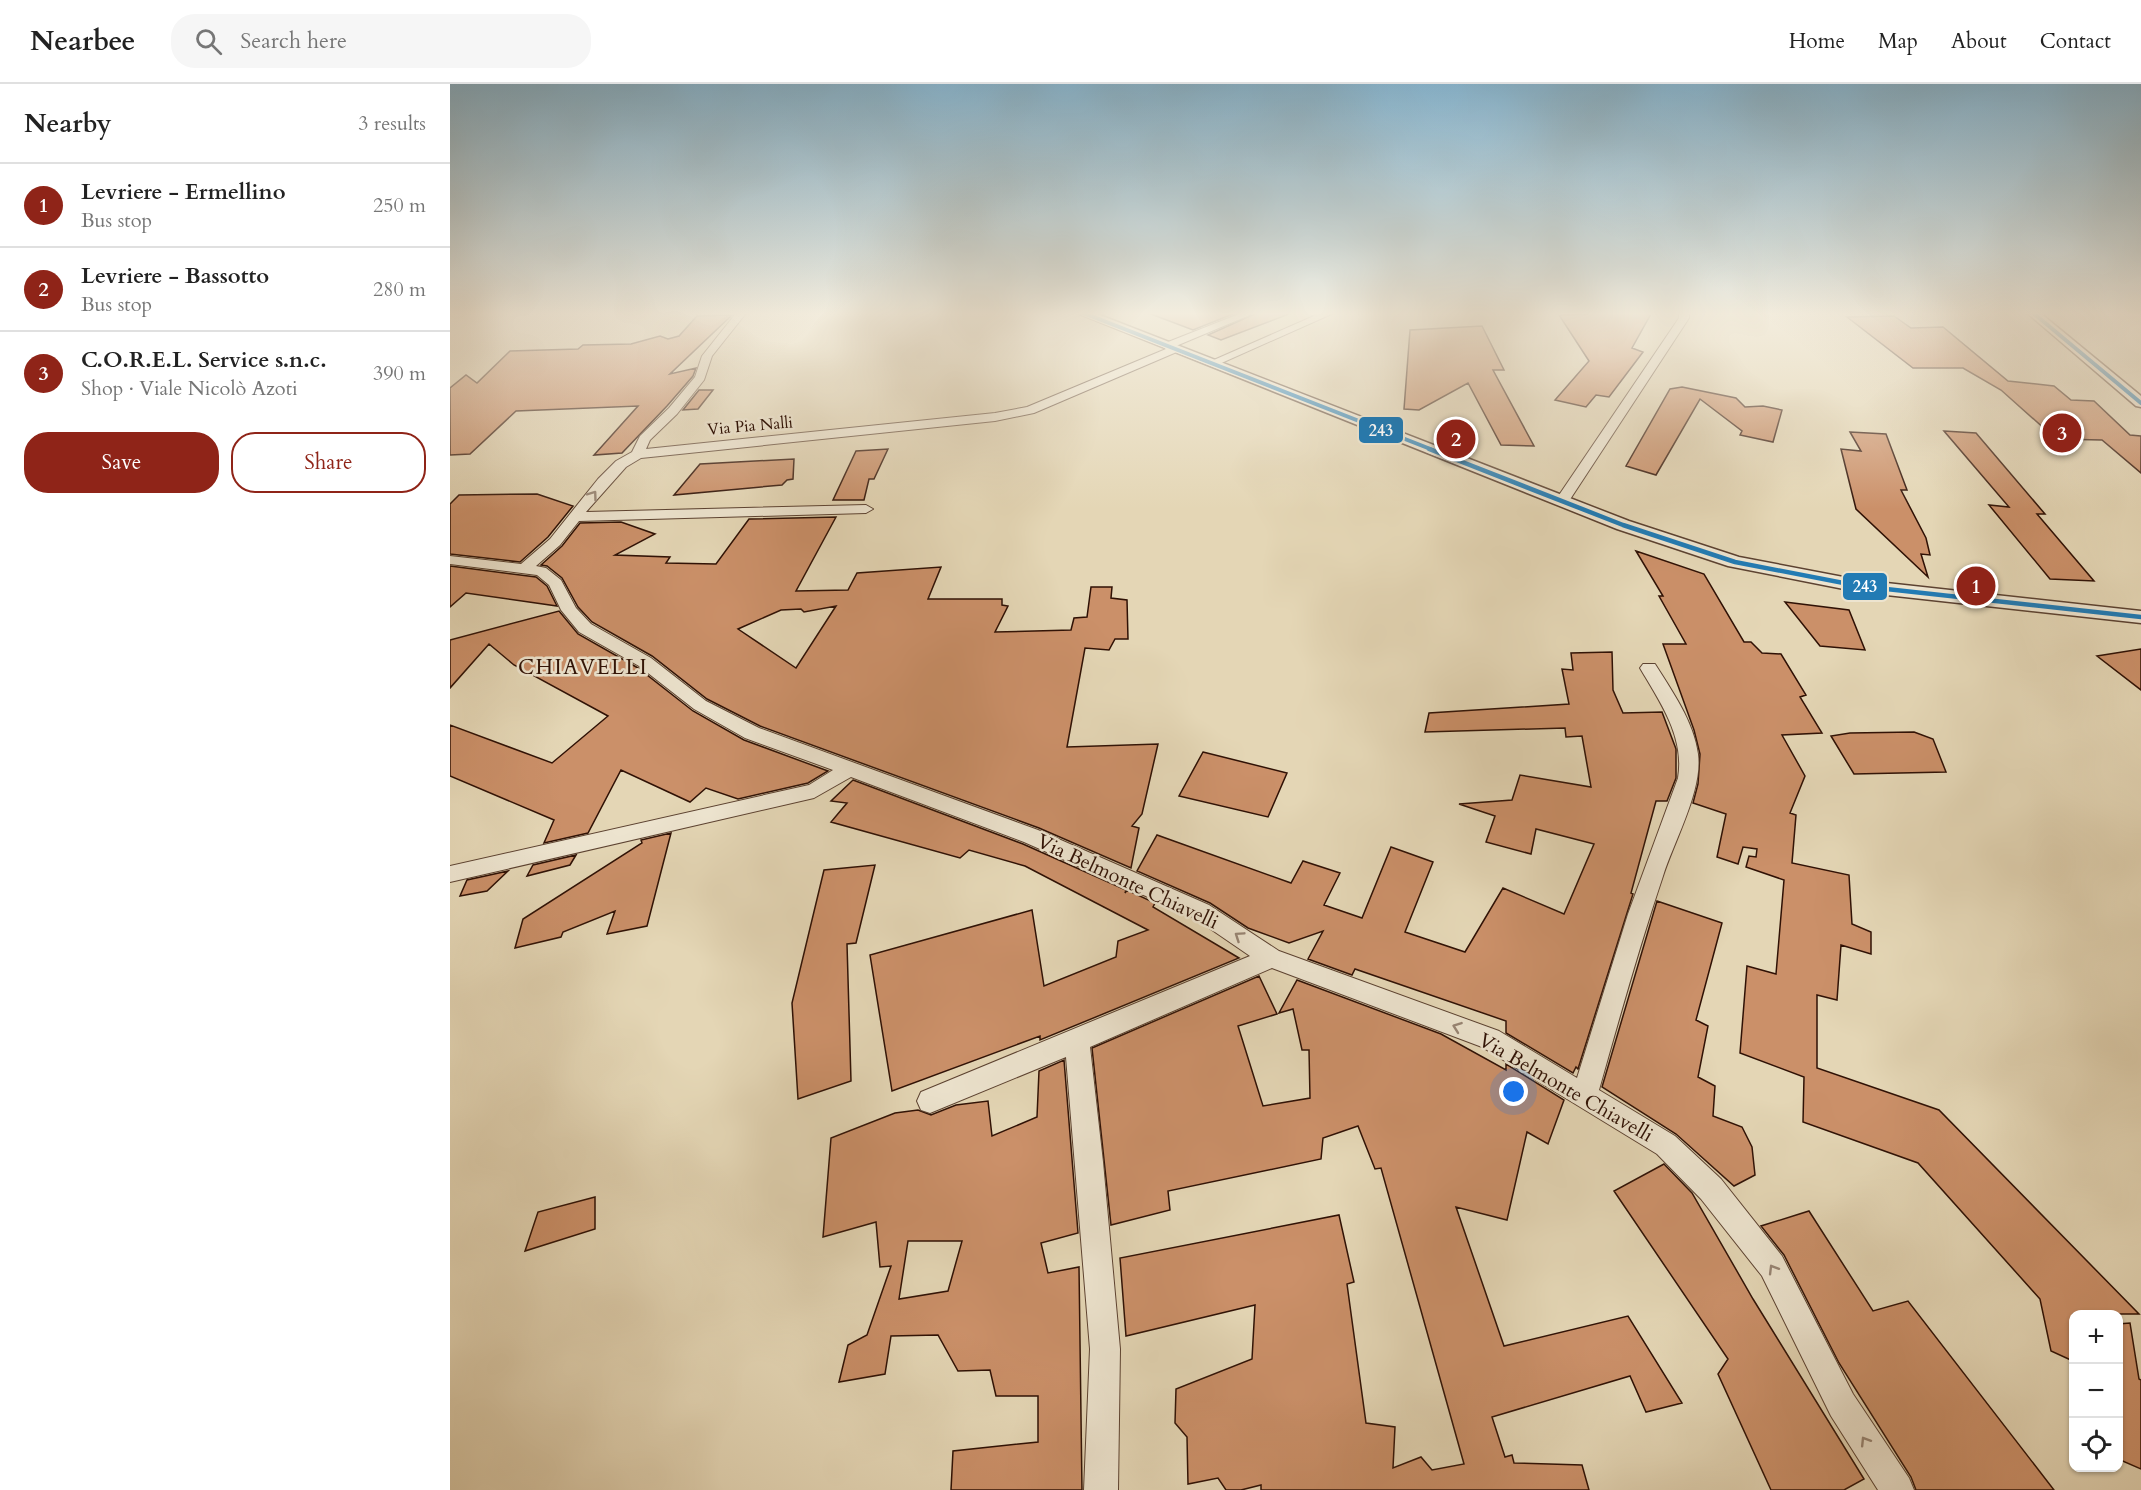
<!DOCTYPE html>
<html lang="en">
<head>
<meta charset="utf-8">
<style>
  :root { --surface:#fff; --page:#f6f6f6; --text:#222; --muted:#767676; --line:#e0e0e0; --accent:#8f2418 }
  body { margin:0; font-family:Cardo,serif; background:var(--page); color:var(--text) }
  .controls { position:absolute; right:18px; bottom:18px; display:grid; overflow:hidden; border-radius:12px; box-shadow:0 2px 4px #0004 }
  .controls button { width:54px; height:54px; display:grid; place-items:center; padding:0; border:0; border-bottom:2px solid var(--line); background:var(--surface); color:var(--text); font:30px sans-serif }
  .you { position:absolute; left:1064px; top:1008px; width:21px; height:21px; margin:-15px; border:4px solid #fff; border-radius:50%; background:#1a73e8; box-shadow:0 0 0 9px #1a73e833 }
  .badge { display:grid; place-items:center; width:39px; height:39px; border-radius:50%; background:var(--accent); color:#fff; font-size:20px; font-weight:700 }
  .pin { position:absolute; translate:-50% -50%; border:3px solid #fff; box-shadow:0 2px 6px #0006 }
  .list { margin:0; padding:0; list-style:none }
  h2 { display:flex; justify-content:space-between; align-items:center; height:78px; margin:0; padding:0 24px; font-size:26px }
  h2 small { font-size:20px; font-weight:400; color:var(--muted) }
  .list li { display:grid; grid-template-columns:39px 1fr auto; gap:18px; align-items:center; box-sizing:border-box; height:84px; padding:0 24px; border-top:2px solid var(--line) }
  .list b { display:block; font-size:22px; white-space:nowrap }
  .list p { margin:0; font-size:20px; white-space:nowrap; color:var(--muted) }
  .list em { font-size:20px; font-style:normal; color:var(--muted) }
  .actions { display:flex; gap:12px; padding:18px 24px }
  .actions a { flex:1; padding:14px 0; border:2px solid var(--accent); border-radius:24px; text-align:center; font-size:21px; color:var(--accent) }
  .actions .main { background:var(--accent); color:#fff }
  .icon { flex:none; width:33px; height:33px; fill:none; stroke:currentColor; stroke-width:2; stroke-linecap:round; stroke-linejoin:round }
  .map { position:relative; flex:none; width:1691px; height:1406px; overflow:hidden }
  header { display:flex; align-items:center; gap:36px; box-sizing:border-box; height:84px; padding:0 30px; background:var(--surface); border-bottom:2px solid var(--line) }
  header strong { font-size:28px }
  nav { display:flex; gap:33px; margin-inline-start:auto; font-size:21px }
  .search { width:420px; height:54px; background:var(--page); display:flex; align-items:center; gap:15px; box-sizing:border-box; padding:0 21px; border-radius:24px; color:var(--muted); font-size:22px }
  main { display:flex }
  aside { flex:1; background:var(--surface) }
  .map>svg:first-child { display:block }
</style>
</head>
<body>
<header>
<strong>Nearbee</strong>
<div class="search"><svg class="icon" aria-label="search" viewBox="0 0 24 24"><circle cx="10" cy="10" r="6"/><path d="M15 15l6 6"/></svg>Search here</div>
<nav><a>Home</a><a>Map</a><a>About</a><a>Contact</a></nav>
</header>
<main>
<aside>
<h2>Nearby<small>3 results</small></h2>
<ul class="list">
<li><span class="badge">1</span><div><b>Levriere - Ermellino</b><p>Bus stop</p></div><em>250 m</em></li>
<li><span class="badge">2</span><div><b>Levriere - Bassotto</b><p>Bus stop</p></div><em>280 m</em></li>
<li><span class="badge">3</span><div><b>C.O.R.E.L. Service s.n.c.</b><p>Shop · Viale Nicolò Azoti</p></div><em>390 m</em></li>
</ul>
<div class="actions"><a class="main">Save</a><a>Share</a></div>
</aside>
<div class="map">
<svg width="1691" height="1406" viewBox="0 0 1691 1406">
  <rect width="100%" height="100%" fill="#e4d6b5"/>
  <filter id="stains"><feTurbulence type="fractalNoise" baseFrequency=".00333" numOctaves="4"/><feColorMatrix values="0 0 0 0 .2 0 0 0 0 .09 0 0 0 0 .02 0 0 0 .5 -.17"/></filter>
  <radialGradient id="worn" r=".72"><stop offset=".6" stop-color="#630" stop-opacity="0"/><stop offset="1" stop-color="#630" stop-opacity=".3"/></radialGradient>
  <path fill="#cb9069" stroke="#2f1105" stroke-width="1.5" fill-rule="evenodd" d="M 702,228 L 788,228 L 743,246 L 701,230 Z
    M 809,228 L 839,228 L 839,230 L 771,256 L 758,251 Z
    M 1135,228 L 1202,228 L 1182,264 L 1193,268 L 1159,313 L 1146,311 L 1136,323 L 1105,316 L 1139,277 L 1109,231 L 1137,230 Z
    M 282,231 L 220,290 L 246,284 L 243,292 L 217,322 L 172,369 L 144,371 L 188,322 L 66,327 L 20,370 L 0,371 L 0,304 L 16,291 L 27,299 L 60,267 L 128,265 L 133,261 L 181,260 L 210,252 L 218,255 L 229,252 L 247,232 Z
    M 1444,232 L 1461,244 L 1493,243 L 1558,297 L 1604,302 L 1621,316 L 1644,317 L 1680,351 L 1691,352 L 1691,389 L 1652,356 L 1606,355 L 1551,306 L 1513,284 L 1463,284 L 1397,233 Z
    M 1032,242 L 1054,286 L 1043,286 L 1084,362 L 1051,361 L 1018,299 L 969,326 L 954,325 L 960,246 Z
    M 1232,303 L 1286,314 L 1295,323 L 1313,322 L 1332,326 L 1323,358 L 1290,351 L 1292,347 L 1250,315 L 1206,391 L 1176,382 L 1220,305 Z
    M 249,306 L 263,306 L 248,325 L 233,326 Z
    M 1494,347 L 1526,349 L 1595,430 L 1587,430 L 1644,497 L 1600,495 L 1539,421 L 1559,423 Z
    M 1400,348 L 1436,350 L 1457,406 L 1451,406 L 1476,454 L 1480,471 L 1471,470 L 1478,493 L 1406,425 L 1391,365 L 1411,367 Z
    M 438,365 L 424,395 L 419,395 L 414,416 L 383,416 L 406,367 Z
    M 344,375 L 343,395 L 337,396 L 332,401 L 224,411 L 250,380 Z
    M 87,410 L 123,422 L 98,453 L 70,478 L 0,470 L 0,420 L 9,411 Z
    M 386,433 L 346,507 L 398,506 L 407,489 L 491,483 L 478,515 L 552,515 L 552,521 L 558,522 L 545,548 L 621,546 L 624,534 L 637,533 L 641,503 L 662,503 L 661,514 L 677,516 L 678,555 L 665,555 L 659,566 L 635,564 L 617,663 L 708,660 L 692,730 L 682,742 L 689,744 L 681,784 L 589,744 L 310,642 L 257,615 L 202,572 L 142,538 L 128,523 L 112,494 L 97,482 L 91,481 L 112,462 L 130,439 L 171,438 L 205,450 L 165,471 L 220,473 L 216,479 L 266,480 L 299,435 ZM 386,522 L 346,584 L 288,545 L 331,526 L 351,525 L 354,528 Z
    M 1186,467 L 1254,490 L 1294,558 L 1301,558 L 1312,569 L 1331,570 L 1356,611 L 1350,613 L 1372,649 L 1332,651 L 1355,692 L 1340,729 L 1346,731 L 1342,779 L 1399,791 L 1402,840 L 1421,848 L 1421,870 L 1391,861 L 1387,916 L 1367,911 L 1367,984 L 1489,1026 L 1689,1230 L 1623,1230 L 1623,1277 L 1601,1267 L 1590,1215 L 1468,1079 L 1353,1038 L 1354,993 L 1290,969 L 1297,882 L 1326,890 L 1334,796 L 1296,783 L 1299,772 L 1306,773 L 1307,765 L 1293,763 L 1288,780 L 1267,773 L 1276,730 L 1243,719 L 1248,700 L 1250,670 L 1244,646 L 1213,560 L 1236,560 L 1209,512 L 1213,512 Z
    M 0,482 L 86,493 L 97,502 L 107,522 L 16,509 L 0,523 Z
    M 1335,518 L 1399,526 L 1415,566 L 1370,562 Z
    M 109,527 L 128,550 L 188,584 L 243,627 L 294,656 L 378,687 L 358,699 L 288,715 L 256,704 L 240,718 L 171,686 L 138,749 L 94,759 L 104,736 L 0,692 L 0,641 L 102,679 L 158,632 L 64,581 L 39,560 L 0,604 L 0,556 Z
    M 1691,565 L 1691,606 L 1647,572 Z
    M 1162,568 L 1163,606 L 1173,629 L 1212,628 L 1226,665 L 1226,694 L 1217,717 L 1206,717 L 1181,809 L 1183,810 L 1128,985 L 1126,983 L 1123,989 L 1056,949 L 1056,937 L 905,885 L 902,891 L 858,875 L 873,847 L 839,859 L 798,844 L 760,819 L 687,787 L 707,751 L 841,799 L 853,777 L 890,789 L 874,821 L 912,834 L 941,763 L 983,778 L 955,848 L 1015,868 L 1053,804 L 1114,830 L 1144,760 L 1086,745 L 1081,770 L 1036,758 L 1045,732 L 1009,720 L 1062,716 L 1070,691 L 1141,703 L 1132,652 L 1116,653 L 1115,644 L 975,648 L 979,629 L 1119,620 L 1112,585 L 1123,586 L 1121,569 Z
    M 1464,648 L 1483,655 L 1496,688 L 1404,690 L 1381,652 L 1400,649 Z
    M 753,668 L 837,689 L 818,733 L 729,712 Z
    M 403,696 L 573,760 L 676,806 L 675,809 L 677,806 L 705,819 L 703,823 L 789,874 L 590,956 L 590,952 L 442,1007 L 420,871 L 582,826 L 594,902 L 666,873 L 668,857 L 698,846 L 575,782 L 519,766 L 510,774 L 381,738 L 397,719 L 381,717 Z
    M 221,749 L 197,842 L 157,850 L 165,827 L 113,848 L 111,853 L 65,864 L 73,835 L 192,759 L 191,756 Z
    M 126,771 L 120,781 L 77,792 L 83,781 Z
    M 425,781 L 406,859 L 397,860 L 401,997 L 348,1015 L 342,919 L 374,786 Z
    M 58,787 L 37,807 L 10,812 L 17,796 Z
    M 1207,817 L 1272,839 L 1246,936 L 1258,942 L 1248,993 L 1265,1002 L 1263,1032 L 1292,1043 L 1302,1063 L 1305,1091 L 1284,1102 L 1226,1050 L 1152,1003 Z
    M 809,892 L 827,930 L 788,942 L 813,1022 L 860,1014 L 859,966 L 852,966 L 843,925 L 829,929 L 847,896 L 991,950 L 1056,986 L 1056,980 L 1114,1016 L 1098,1060 L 1077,1048 L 1057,1136 L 1006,1123 L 1054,1262 L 1178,1232 L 1232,1319 L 1196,1328 L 1180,1292 L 1042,1333 L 1055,1373 L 1062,1371 L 1064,1379 L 1132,1381 L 1139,1406 L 811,1406 L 811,1401 L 791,1406 L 776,1406 L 768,1394 L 738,1400 L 737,1353 L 725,1339 L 726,1305 L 802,1275 L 805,1221 L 676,1252 L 670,1174 L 889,1131 L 904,1198 L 897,1200 L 916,1339 L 945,1343 L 943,1384 L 971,1373 L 982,1386 L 1014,1380 L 931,1084 L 925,1085 L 908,1042 L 873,1054 L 871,1075 L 718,1107 L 720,1126 L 661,1141 L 642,964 Z
    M 614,976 L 628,1149 L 591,1159 L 598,1189 L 629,1183 L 632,1406 L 501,1406 L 503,1367 L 588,1358 L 588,1312 L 546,1312 L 540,1286 L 508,1287 L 488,1251 L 441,1252 L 435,1290 L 389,1298 L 398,1261 L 417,1251 L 441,1182 L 430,1183 L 426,1138 L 373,1153 L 381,1054 L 445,1029 L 468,1026 L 481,1031 L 506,1021 L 538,1017 L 542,1052 L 587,1033 L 589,987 ZM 458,1157 L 512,1157 L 498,1207 L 449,1215 Z
    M 1214,1080 L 1242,1109 L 1303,1215 L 1414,1395 L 1394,1406 L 1321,1406 L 1268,1290 L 1278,1275 L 1164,1107 Z
    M 145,1113 L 145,1145 L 75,1167 L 88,1128 Z
    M 1359,1127 L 1423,1227 L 1458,1217 L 1604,1406 L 1466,1406 L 1461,1393 L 1389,1279 L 1334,1171 L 1311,1142 Z
    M 1680,1239 L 1689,1295 L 1691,1296 L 1691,1385 L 1668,1375 L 1668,1240 Z"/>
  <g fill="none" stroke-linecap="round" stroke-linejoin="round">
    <g stroke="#5c4231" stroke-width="2">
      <path id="minor" d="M 287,228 L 297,228 L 262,272 L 254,296 L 227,330 L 200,356 L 196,365 L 545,329 L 577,323 L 716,265 L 712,262 L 713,260 L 794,228 L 807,228 L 726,262 L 730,265 L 729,267 L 584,329 L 545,337 L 191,374 L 176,383 L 136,428 L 416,421 L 423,425 L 416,429 L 129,437 L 110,461 L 86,482 L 96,484 L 111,496 L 126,524 L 141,540 L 201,574 L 256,617 L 309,644 L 588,746 L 759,821 L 829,867 L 1049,947 L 1127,994 L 1178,830 L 1228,694 C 1235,653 1210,618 1190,584 L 1193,580 L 1205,580 C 1222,607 1244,638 1248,670 C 1253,706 1224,757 1213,792 C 1189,863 1169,935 1149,1006 L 1225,1052 L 1271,1095 L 1332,1172 L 1403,1310 L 1459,1394 L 1464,1406 L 1428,1406 L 1381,1332 L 1312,1192 L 1251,1115 L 1207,1070 L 1032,963 L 822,884 L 640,963 L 653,1078 L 670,1265 L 668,1406 L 634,1406 L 640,1265 L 616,973 L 480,1029 L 471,1026 L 467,1017 L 471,1008 L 800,872 L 743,833 L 574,758 L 401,693 L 364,714 L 0,798 L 0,782 L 359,701 L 383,686 L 295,654 L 244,625 L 189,582 L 129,548 L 111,526 L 99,501 L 87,491 L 0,480 L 0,472 L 71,480 L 100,455 L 148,395 L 166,377 L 182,368 L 190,352 L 219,324 L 245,293 L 252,272 Z
        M 873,228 L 886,228 L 767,281 L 759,281 L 757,279 Z
        M 1229,228 L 1239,228 L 1239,234 L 1117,420 L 1107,420 L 1105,417 L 1229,234 Z"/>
    </g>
    <g stroke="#5c4231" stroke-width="3">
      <path id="tertiary" d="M 625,228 L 642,228 L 1179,437 L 1289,473 L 1409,496 L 1691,527 L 1691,539 L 1409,508 L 1278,482 L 1167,445 Z
        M 1576,228 L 1589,228 L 1691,312 L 1691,323 L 1686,322 Z"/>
    </g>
    <use href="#minor" fill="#ede4cf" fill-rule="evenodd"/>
    <use href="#tertiary" fill="#ede4cf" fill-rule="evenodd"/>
    <g stroke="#ede4cf" stroke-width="6">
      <path id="bus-1-far1" d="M 631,228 L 983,366
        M 1582,228 L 1691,319"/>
    </g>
    <g stroke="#ede4cf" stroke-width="8">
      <path id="bus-1" d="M 979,365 L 1173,441 L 1285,478 L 1409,502 L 1691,533"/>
    </g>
    <use href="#bus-1-far1" stroke="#227bb4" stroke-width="4"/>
    <use href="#bus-1" stroke="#227bb4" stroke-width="4.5"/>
  </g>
  <defs><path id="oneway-chevron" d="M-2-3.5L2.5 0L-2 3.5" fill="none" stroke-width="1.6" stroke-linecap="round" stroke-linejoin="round" transform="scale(1.5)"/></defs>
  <g stroke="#988574">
    <use href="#oneway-chevron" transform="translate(143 411) rotate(-54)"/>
    <use href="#oneway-chevron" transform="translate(789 852) rotate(-146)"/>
    <use href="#oneway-chevron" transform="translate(1007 943) rotate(-160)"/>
    <use href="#oneway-chevron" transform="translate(1323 1185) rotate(-121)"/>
    <use href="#oneway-chevron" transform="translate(1415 1357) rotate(-122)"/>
  </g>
  <linearGradient id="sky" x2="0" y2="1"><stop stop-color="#87b6d1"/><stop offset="0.54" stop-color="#f3edde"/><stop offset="1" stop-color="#f3edde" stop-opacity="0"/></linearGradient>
  <rect width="1691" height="425" fill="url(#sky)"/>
  <g text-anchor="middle" stroke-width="5" stroke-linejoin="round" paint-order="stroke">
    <g font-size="16" fill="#2f1105" stroke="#ede4cf">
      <text transform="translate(300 341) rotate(-5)" y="6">Via Pia Nalli</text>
    </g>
    <g font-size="20" fill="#2f1105" stroke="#ede4cf">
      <text transform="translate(678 797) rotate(25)" y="7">Via Belmonte Chiavelli</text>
      <text transform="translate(1116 1003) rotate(30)" y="7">Via Belmonte Chiavelli</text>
    </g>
    <g font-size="21" letter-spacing="1.5" fill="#2f1105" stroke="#ede4cf">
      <text x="133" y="590">CHIAVELLI</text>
    </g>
  </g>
  <g stroke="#ede4cf" stroke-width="2">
    <rect x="908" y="332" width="46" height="28" rx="6" fill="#227bb4"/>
    <rect x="1392" y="488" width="46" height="29" rx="6" fill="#227bb4"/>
  </g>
  <g font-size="16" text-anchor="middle" font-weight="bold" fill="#fff">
    <text x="931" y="352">243</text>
    <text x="1415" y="508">243</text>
  </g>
  <rect width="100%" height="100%" filter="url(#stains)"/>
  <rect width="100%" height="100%" fill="url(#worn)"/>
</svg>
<div class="controls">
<button>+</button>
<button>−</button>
<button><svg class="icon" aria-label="locate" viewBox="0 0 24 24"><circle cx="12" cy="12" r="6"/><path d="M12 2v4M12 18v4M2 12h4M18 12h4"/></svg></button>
</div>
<div class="you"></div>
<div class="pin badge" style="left:1526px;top:502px">1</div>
<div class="pin badge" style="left:1006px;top:355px">2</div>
<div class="pin badge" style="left:1612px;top:349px">3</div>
</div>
</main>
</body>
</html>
